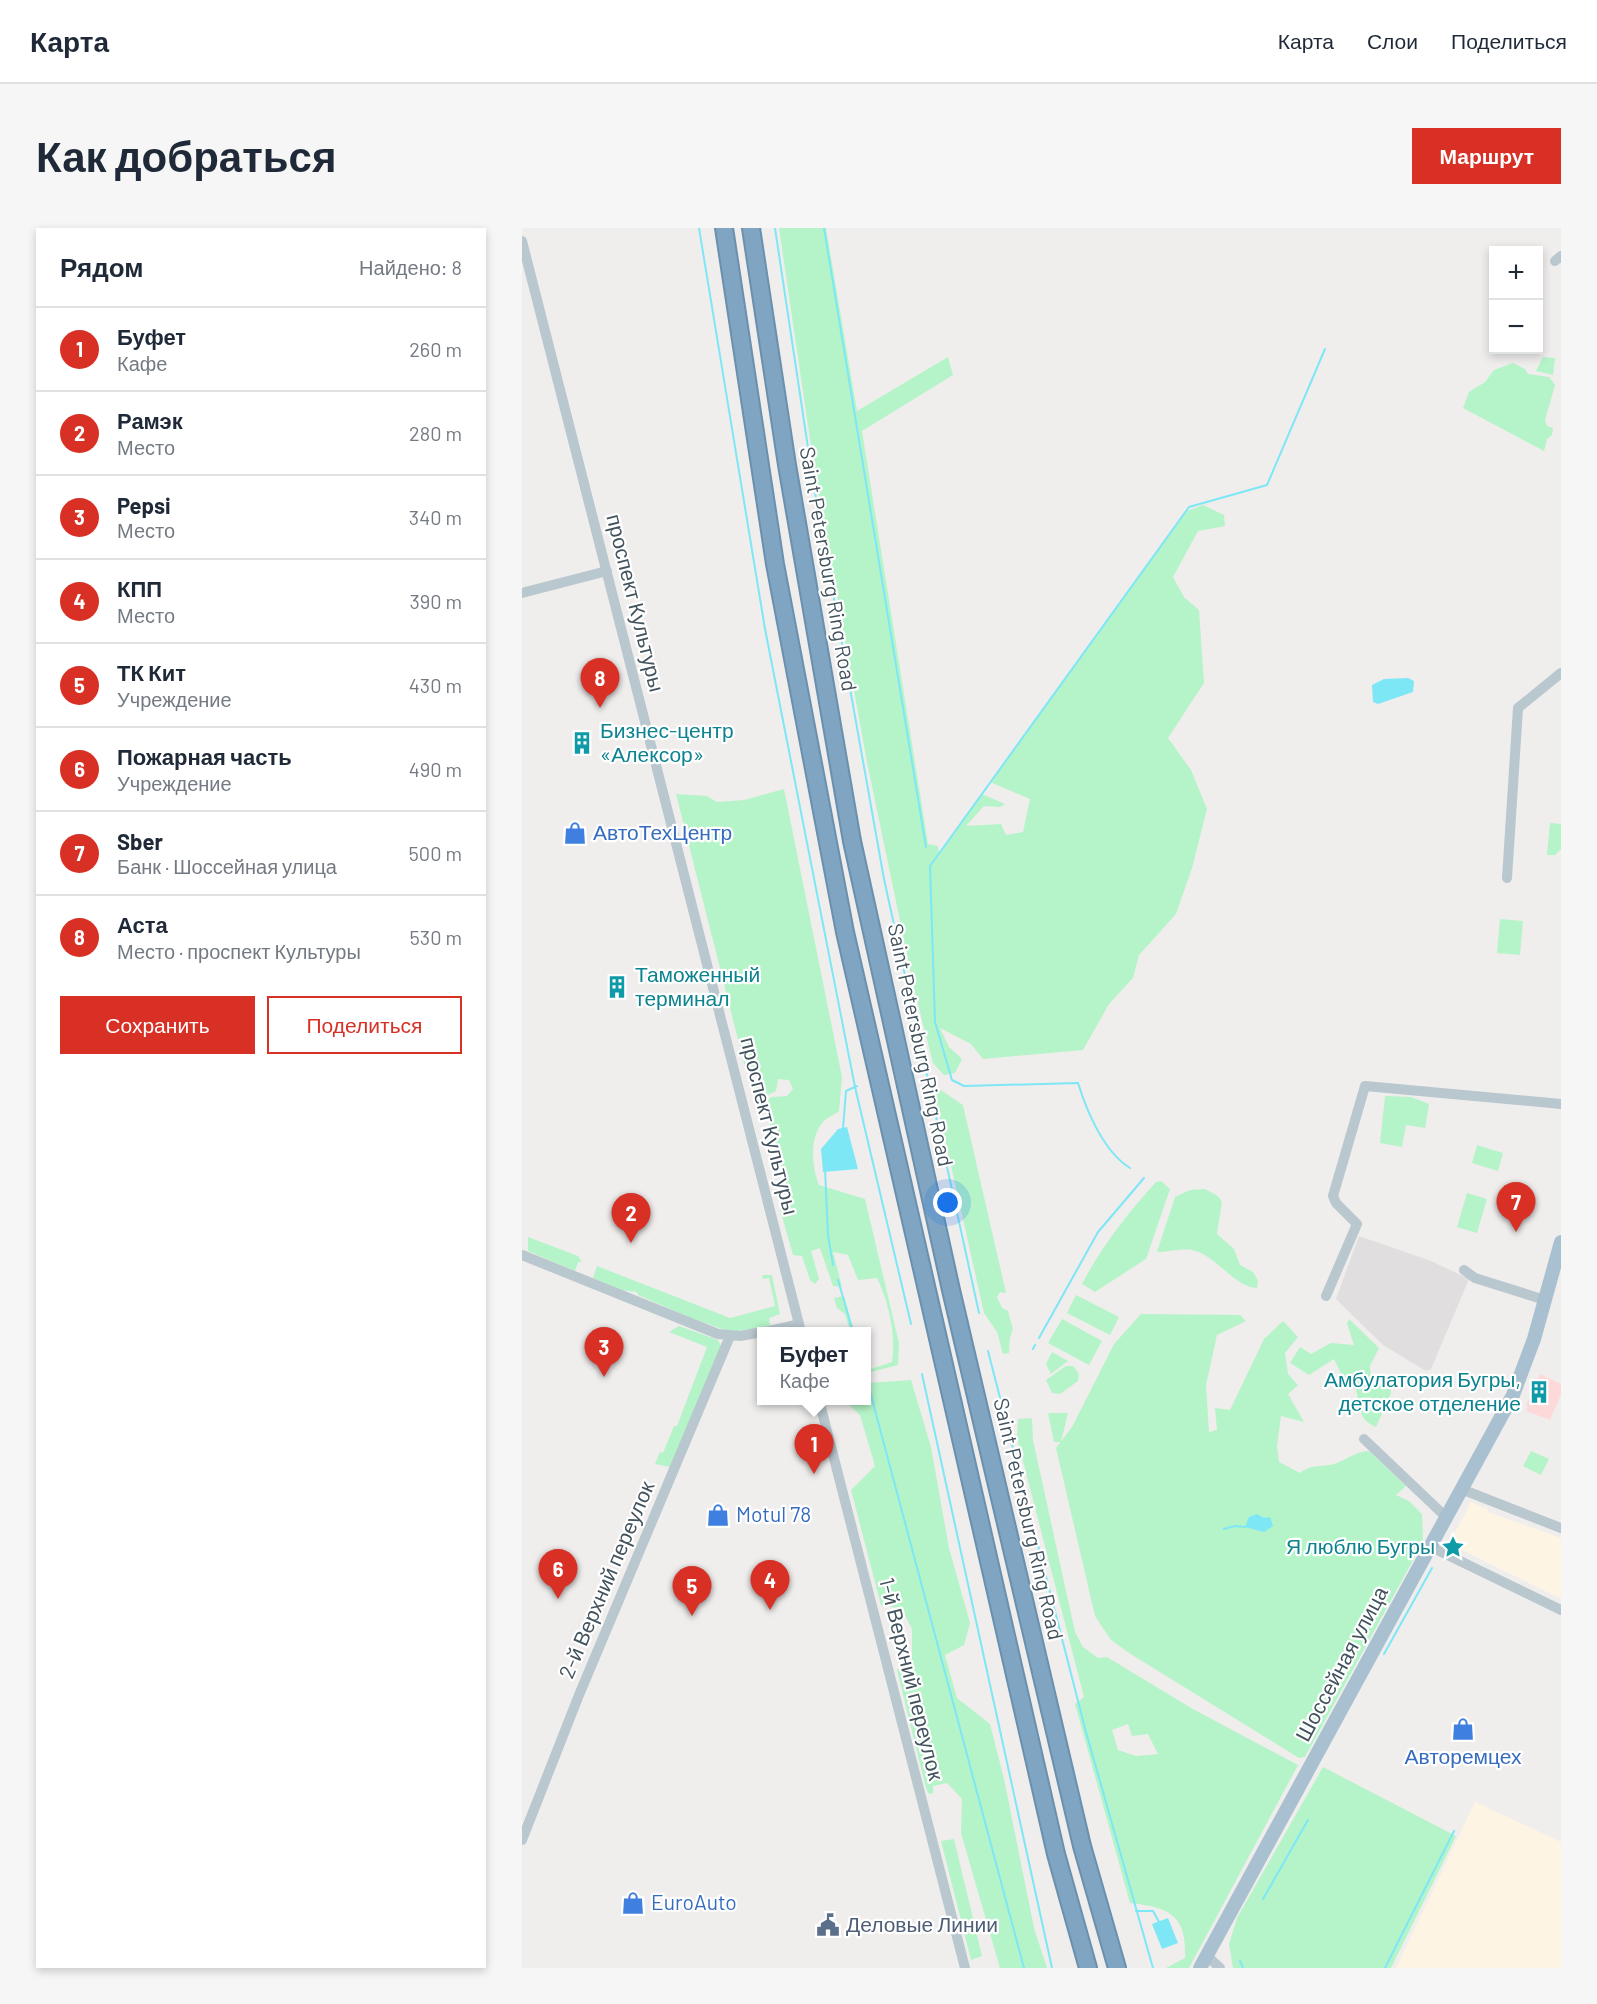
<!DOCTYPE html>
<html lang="ru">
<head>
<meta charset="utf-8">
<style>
  :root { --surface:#fff; --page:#f6f6f7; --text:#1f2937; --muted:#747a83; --line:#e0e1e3; --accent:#d93025 }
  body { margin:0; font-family:Barlow,sans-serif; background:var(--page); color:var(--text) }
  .controls { position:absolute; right:18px; top:18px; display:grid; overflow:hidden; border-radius:0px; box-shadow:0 3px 9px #0003 }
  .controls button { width:54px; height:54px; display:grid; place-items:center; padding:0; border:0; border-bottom:2px solid var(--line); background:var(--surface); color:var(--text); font:30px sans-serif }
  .you { position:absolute; left:426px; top:975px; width:21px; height:21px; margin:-15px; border:4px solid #fff; border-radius:50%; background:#1a73e8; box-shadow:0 0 0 9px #1a73e833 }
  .badge { display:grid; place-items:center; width:39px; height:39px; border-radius:50%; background:var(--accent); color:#fff; font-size:20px; font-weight:700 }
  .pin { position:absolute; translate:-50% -50px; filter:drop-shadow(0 2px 3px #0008) }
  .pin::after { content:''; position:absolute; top:32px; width:21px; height:18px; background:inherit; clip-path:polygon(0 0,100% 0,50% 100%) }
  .popup { position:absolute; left:235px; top:1099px; width:114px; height:78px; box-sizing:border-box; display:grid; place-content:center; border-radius:0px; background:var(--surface); filter:drop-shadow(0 2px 4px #0005); font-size:20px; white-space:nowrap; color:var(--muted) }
  .popup b { font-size:22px; color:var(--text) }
  .popup::after { content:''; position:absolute; left:50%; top:100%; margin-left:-12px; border:12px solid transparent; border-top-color:var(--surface) }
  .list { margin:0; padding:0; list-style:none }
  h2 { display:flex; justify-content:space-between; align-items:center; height:78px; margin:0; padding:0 24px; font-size:26px }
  h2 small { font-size:20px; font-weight:400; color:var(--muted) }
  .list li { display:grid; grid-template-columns:39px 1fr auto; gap:18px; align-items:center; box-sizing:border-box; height:84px; padding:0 24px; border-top:2px solid var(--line) }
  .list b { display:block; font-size:22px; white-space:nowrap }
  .list p { margin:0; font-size:20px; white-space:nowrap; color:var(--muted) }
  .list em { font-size:20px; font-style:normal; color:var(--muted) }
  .actions { display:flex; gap:12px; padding:18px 24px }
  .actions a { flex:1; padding:14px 0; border:2px solid var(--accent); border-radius:0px; text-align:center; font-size:21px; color:var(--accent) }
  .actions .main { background:var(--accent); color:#fff }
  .map { position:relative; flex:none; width:1039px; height:1740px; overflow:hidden; border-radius:0px }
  header { display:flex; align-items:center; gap:36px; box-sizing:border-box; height:84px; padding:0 30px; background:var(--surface); border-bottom:2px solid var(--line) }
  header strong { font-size:28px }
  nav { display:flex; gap:33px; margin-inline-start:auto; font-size:21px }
  .intro { display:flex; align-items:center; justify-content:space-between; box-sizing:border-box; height:144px; padding:0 36px }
  h1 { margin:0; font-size:42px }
  .button { padding:15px 27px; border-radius:0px; background:var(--accent); color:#fff; font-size:21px; font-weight:700 }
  main { display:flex; gap:36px; padding:0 36px }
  aside { flex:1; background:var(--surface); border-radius:0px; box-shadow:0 3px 9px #0003 }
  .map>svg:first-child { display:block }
</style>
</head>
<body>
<header>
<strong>Карта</strong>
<nav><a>Карта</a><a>Слои</a><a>Поделиться</a></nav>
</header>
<div class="intro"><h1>Как добраться</h1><a class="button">Маршрут</a></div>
<main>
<aside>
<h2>Рядом<small>Найдено: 8</small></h2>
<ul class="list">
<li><span class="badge">1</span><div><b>Буфет</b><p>Кафе</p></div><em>260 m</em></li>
<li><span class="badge">2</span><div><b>Рамэк</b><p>Место</p></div><em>280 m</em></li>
<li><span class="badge">3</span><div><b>Pepsi</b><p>Место</p></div><em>340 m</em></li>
<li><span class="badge">4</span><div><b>КПП</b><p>Место</p></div><em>390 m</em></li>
<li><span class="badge">5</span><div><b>ТК Кит</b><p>Учреждение</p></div><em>430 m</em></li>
<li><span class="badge">6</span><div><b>Пожарная часть</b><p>Учреждение</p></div><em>490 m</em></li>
<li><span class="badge">7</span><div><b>Sber</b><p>Банк · Шоссейная улица</p></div><em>500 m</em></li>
<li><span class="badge">8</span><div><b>Аста</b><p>Место · проспект Культуры</p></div><em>530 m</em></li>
</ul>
<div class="actions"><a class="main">Сохранить</a><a>Поделиться</a></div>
</aside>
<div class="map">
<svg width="1039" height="1740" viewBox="0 0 1039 1740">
  <rect width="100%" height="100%" fill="#f0eded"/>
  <path fill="#fef4e3" d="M 949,1274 L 966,1281 L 966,1284 L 1039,1310 L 1039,1371 L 930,1317 L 929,1312 Z
    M 953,1574 L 1039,1614 L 1039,1740 L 874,1740 Z"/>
  <path fill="#e1dedf" d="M 837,1008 L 909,1033 L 947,1051 L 909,1141 L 904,1143 L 861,1117 L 814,1071 Z"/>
  <path fill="#fed9d9" d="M 1018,1146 L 1039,1156 L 1039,1166 L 1028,1192 L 1004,1183 L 1006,1178 L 1004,1177 Z"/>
  <path fill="#b5f4c8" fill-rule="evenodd" d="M 257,0 L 304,0 L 335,183 L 426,129 L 431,147 L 340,203 L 406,616 L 416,618 L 417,626 L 460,566 L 483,576 L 478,579 L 462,578 L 444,598 L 479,596 L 484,607 L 501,604 L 508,571 L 468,554 L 665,283 L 681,277 L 702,287 L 703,298 L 676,303 L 651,349 L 662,369 L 677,382 L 682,455 L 646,510 L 669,542 L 685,581 L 670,640 L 654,686 L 617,727 L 611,750 L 587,776 L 561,822 L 461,831 L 449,816 L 418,800 L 427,819 L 440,831 L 433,845 L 422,847 L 411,835 L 393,765 L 345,534 L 294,252 Z
    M 1021,129 L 1033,130 L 1031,147 L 1014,143 Z
    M 991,135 L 1003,141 L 1006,146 L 1027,149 L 1033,157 L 1023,192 L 1025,198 L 1031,200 L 1030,207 L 1025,211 L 1022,223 L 941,180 L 947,164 L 963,154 L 972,142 Z
    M 262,561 L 320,849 L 317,883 C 312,887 304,890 300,895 C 287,912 290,939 297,957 L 343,971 L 377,1115 L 376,1137 L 345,1145 L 345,1140 L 349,1141 L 370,1134 C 374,1107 367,1075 355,1050 L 336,1052 L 326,1027 L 311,1024 L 320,1059 L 311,1058 L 298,1020 L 289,1023 L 297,1051 L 293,1056 L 288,1052 L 280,1028 L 271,1027 L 258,981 L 268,970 L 242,873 L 250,869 L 265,868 L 271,861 L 267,852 L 256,851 L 254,863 L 241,869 L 234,846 L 224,843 L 154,566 L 185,568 L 195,574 L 222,572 Z
    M 1028,595 L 1039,596 L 1039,621 L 1033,627 L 1025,627 Z
    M 978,691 L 1001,693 L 998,727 L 975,725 Z
    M 411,857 L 441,877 L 484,1065 L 478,1064 L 475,1069 L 480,1080 L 486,1083 L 491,1101 L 488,1109 L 487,1125 L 481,1126 L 475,1104 L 462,1085 Z
    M 863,868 L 889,869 L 907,876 L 903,900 L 884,897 L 880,919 L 858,915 Z
    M 955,917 L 981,925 L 976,943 L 950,935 Z
    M 639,953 L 648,961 L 624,1031 L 573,1064 L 560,1056 C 580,1018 605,986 634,954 Z
    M 683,961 L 696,968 L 700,974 L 695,1006 L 712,1021 L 718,1037 L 731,1044 L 736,1053 L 735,1060 C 715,1060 695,1030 674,1023 C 664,1019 646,1024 635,1024 L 653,969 L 668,962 Z
    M 945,965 L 965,971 L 955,1005 L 935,999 Z
    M 6,1009 L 56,1028 L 60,1034 L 56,1034 L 53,1043 L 6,1023 Z
    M 75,1038 L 208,1090 L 253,1078 L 247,1050 L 241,1051 L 240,1047 L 250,1047 L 258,1086 L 247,1090 L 248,1098 L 209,1104 L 169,1090 L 116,1067 L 115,1064 L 99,1062 L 71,1050 Z
    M 554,1067 L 597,1089 L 588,1107 L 545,1085 Z
    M 322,1068 L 332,1103 L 328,1103 L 323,1086 L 315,1080 L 312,1070 Z
    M 619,1086 L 718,1087 L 724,1093 L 695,1107 L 684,1157 L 687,1204 L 695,1202 L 693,1180 L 708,1182 L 742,1111 L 761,1093 L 776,1109 L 763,1125 L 766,1146 L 776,1157 L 766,1166 L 782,1194 L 759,1188 L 755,1218 L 757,1234 L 778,1245 C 790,1235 801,1240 815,1235 C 827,1230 833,1224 847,1223 L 884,1258 L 874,1267 L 887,1273 L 900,1286 L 901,1314 L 783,1529 L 777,1530 L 607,1425 L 589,1412 L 573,1388 L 534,1220 L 550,1199 L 592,1116 Z
    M 540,1091 L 580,1113 L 567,1137 L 526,1115 Z
    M 827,1091 L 857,1120 L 848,1138 L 849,1151 L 868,1155 L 869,1165 L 854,1199 C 836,1192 838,1178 834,1161 L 823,1154 L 812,1131 L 787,1147 L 768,1135 L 778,1119 L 789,1126 L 809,1115 L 832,1117 L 825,1096 Z
    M 157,1098 L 196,1112 L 199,1118 L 148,1239 L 133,1236 L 138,1224 L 141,1225 L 152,1198 L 155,1198 L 185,1119 L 147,1104 Z
    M 530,1124 L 546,1133 L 529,1146 L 524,1136 Z
    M 544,1138 L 551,1138 L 557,1146 L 556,1153 L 538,1166 L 530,1165 L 524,1152 Z
    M 389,1152 L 409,1219 L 427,1320 L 448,1395 L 442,1417 L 423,1427 L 435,1470 L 468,1496 L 482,1551 L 512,1700 L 525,1740 L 478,1740 L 439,1605 L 440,1571 L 425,1555 L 411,1558 L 411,1565 L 407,1566 L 404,1560 L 375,1442 L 390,1430 L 390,1401 L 380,1381 L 359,1377 L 329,1262 L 353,1238 L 338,1187 L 323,1173 L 344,1172 L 345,1155 Z
    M 526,1185 L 546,1185 L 539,1214 L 532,1214 Z
    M 510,1190 L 511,1212 L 553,1404 L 561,1419 L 576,1430 L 585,1429 L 669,1480 L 776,1537 L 667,1740 L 644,1740 L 663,1730 C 665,1687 647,1679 608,1675 L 553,1476 L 562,1469 L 495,1210 L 496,1191 ZM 606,1496 L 610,1508 L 626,1506 L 636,1526 L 614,1528 L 596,1522 L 590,1502 Z
    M 1009,1223 L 1027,1231 L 1019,1247 L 1001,1238 Z
    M 801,1539 L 934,1608 L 869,1740 L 711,1740 L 707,1716 L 715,1690 Z
    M 432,1611 L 460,1728 L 449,1732 L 419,1613 Z"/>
  <path fill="#7de7f6" d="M 886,450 L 892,453 L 891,464 L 856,476 L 851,474 L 850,457 L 862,451 Z
    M 325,899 L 336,941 L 301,944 L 299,921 L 316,901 Z
    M 735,1286 L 742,1290 L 748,1289 L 751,1298 L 742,1304 L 723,1299 L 727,1289 Z
    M 646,1690 L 656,1715 L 640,1721 L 630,1696 Z"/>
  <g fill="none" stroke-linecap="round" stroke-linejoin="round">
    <path stroke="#7de7f6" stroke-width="2" d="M 177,0 L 243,401 L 333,859 L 389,1096
      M 253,0 L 291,253 L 362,651 L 457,1085
      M 302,0 L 404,619
      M 321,900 L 324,863 L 335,858
      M 608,940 C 582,924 565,884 556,855 L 442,858 L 430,852 L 413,794 L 408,638 L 667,279 L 745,257 L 803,121
      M 303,941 L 306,1007 L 311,1037
      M 316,1052 L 331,1104
      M 517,1110 L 576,1004 L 622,950
      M 511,1121 L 513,1117
      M 466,1123 L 564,1504 L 631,1740
      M 400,1146 L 530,1740
      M 346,1156 L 502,1740
      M 702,1301 L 713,1298 L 723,1299
      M 862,1426 L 910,1340
      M 741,1671 L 786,1592
      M 614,1683 L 631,1683 L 637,1694
      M 718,1733 L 721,1740
      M 863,1740 L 932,1603"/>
    <g stroke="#6a90ae" stroke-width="20">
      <path id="highway" d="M 202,0 L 253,336 L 323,704 L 534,1626 L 566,1740
        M 229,0 L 265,237 L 330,613 L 429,1062 L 560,1618 L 595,1740"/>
    </g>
    <path stroke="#b9c7ce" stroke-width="10" d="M 0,13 L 279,1104
      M 1033,33 L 1039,28
      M 0,365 L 85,343
      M 985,650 L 996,480 L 1039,445
      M 0,1027 L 196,1106 L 218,1108 L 240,1104
      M 942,1042 L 953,1050 L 1023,1072
      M 804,1068 L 835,996 L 814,975 L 811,968 L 843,858 L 1039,876
      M 242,1104 L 277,1096
      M 297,1172 L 443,1740
      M 842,1211 L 924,1289
      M 939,1261 L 1039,1300
      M 907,1318 L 1039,1382
      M 0,1612 L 57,1467 L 208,1108
      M 685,1728 L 698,1740"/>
    <path stroke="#a9c0d0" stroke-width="14" d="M 678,1740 L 991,1167 L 1012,1111 L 1039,1014"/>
    <use href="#highway" stroke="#7fa5c2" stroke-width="16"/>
  </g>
  <defs>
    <g id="building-bare" transform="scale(1.8)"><path d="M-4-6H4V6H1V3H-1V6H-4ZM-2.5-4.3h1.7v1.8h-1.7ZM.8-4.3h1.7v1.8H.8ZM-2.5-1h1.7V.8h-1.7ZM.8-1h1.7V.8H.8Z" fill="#0f9aa8" stroke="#fff" stroke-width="2.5" paint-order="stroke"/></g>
    <g id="shop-bare" transform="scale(1.8)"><path d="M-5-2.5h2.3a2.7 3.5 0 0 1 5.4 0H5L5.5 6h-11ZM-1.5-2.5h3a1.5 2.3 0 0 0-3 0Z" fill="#3f7fe0" stroke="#fff" stroke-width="2.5" paint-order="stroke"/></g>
    <g id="sight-bare" transform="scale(1.8)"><path d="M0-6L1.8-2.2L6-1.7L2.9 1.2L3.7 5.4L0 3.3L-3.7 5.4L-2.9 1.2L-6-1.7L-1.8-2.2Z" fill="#0f9aa8" stroke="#fff" stroke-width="2.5" paint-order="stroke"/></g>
    <g id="civic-bare" transform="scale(1.8)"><path d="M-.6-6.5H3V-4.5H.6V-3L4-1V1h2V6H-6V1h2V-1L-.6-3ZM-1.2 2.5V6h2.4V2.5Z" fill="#5c6f8a" stroke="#fff" stroke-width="2.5" paint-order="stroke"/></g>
  </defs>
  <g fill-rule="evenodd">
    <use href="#building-bare" x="60" y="515"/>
    <use href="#shop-bare" x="53" y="605"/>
    <use href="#building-bare" x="95" y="759"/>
    <use href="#building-bare" x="1017" y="1164"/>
    <use href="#shop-bare" x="196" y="1287"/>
    <use href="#sight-bare" x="931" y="1319"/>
    <use href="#shop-bare" x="941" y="1501"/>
    <use href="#shop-bare" x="111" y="1675"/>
    <use href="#civic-bare" x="306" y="1697"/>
  </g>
  <g text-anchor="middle" stroke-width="4.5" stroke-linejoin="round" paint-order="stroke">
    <g font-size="21" fill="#43535d" stroke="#fff">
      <text transform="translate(306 341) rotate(80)" y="7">Saint Petersburg Ring Road</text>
      <text transform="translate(113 375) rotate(76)" y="7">проспект Культуры</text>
      <text transform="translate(398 817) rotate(78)" y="7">Saint Petersburg Ring Road</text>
      <text transform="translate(247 898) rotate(76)" y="7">проспект Культуры</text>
      <text transform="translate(506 1291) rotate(77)" y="7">Saint Petersburg Ring Road</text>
      <text transform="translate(85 1352) rotate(-67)" y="7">2-й Верхний переулок</text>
      <text transform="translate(820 1436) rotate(-62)" y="7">Шоссейная улица</text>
      <text transform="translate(389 1451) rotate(76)" y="7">1-й Верхний переулок</text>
    </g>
    <g font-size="21" fill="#0d838f" stroke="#fff" text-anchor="start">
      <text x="78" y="510">Бизнес-центр<tspan x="78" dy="24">«Алексор»</tspan></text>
      <text x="113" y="754">Таможенный<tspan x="113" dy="24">терминал</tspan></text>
      <text x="999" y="1159" text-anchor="end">Амбулатория Бугры,<tspan x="999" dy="24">детское отделение</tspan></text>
      <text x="913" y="1326" text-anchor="end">Я люблю Бугры</text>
    </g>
    <g font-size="21" fill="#366cbe" stroke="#fff" text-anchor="start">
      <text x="71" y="612">АвтоТехЦентр</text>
      <text x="214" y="1294">Motul 78</text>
      <text x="941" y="1536" text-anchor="middle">Авторемцех</text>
      <text x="129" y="1682">EuroAuto</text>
    </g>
    <g font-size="21" fill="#4e5e75" stroke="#fff" text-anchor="start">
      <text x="324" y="1704">Деловые Линии</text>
    </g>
  </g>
</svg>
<div class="controls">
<button>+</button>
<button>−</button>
</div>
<div class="you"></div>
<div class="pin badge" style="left:292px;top:1246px">1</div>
<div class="popup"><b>Буфет</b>Кафе</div>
<div class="pin badge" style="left:109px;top:1015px">2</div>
<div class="pin badge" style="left:82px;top:1149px">3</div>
<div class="pin badge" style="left:248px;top:1382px">4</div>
<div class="pin badge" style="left:170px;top:1388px">5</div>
<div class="pin badge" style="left:36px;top:1371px">6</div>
<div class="pin badge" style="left:994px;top:1004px">7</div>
<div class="pin badge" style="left:78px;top:480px">8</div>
</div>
</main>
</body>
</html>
